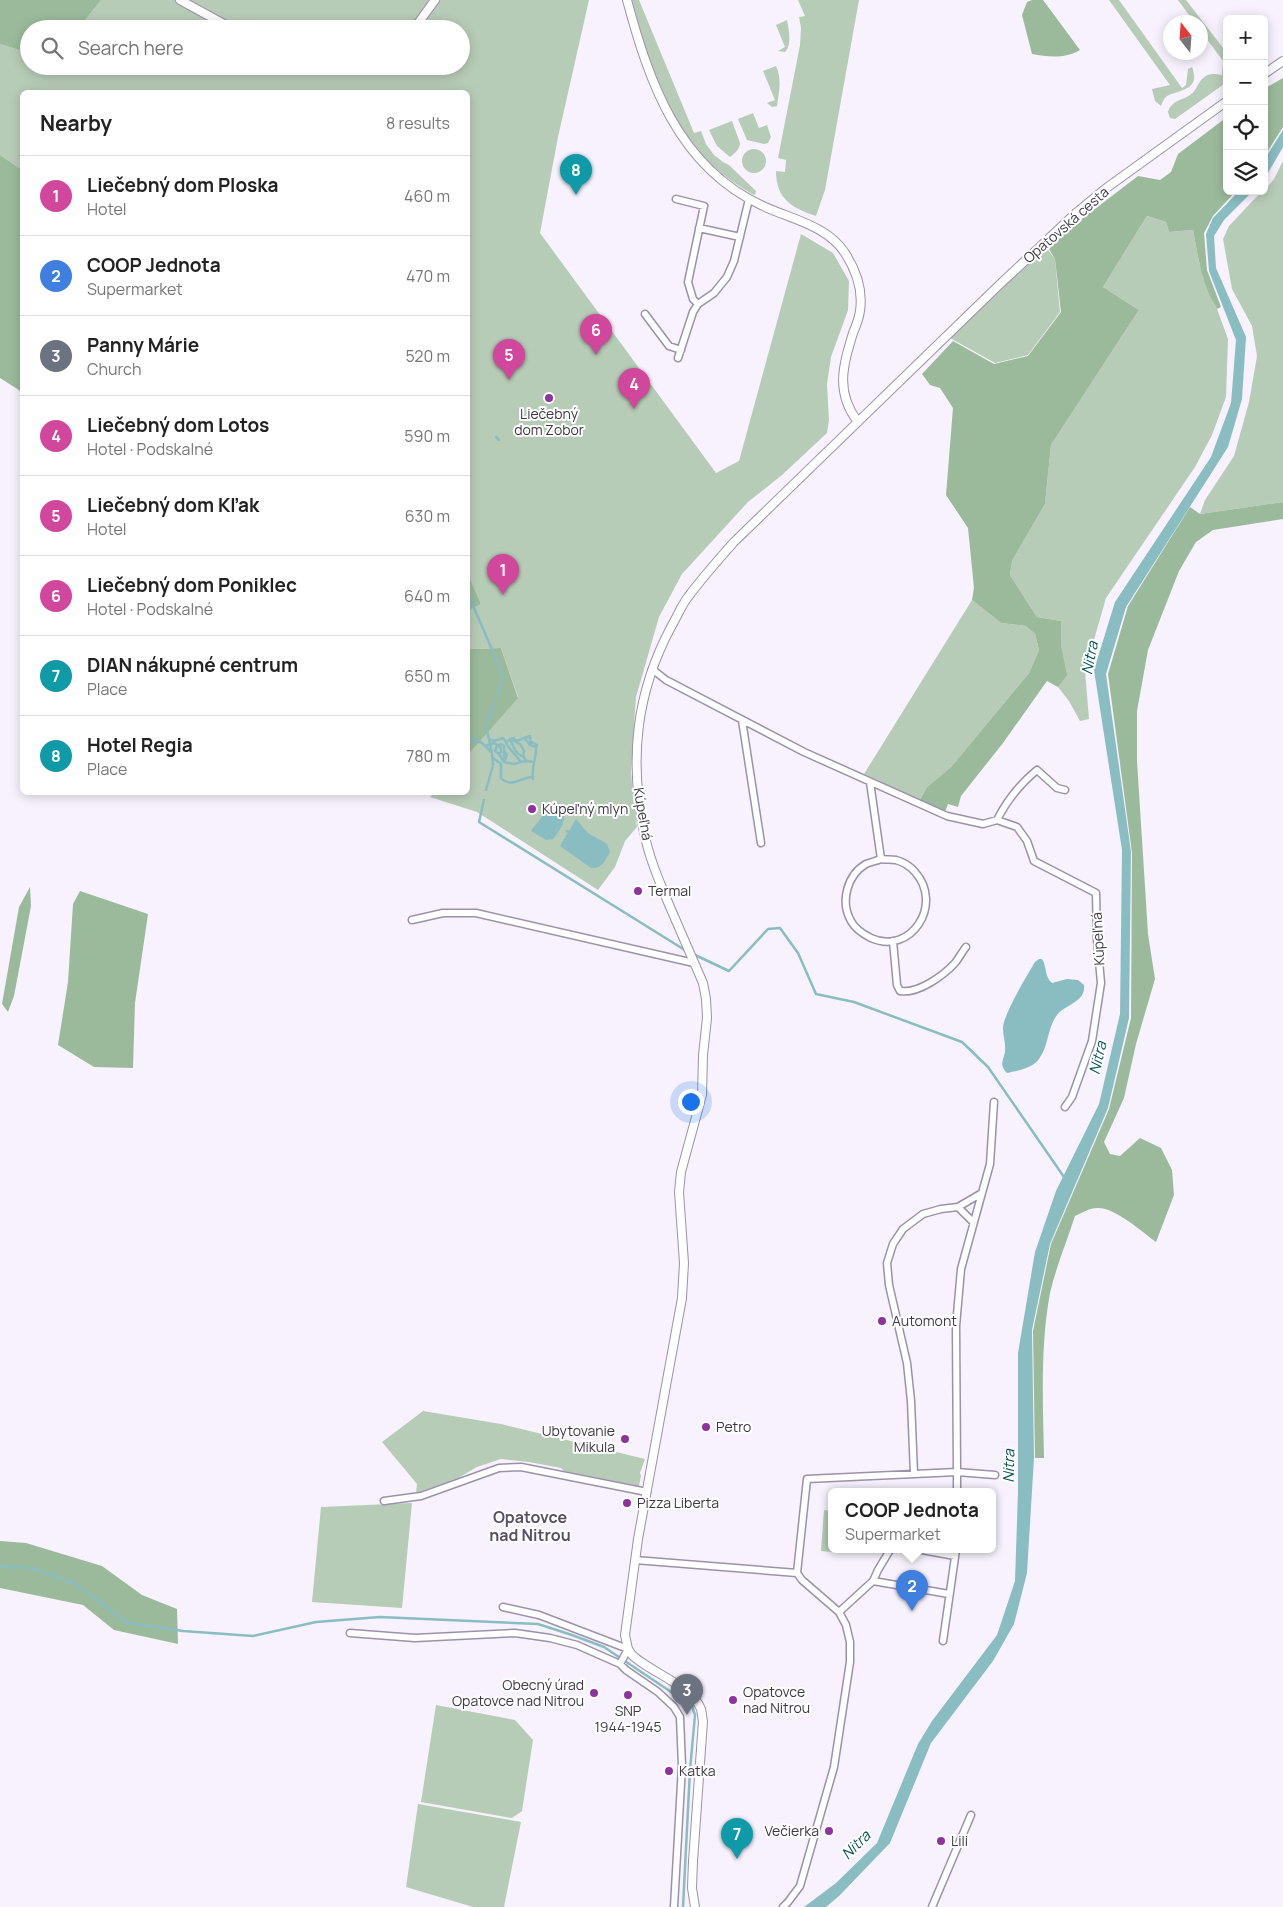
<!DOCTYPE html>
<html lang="en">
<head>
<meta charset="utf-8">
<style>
  :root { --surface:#fff; --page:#f6f6f6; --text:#222; --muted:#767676; --line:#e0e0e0; --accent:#8d339e }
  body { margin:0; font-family:Manrope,sans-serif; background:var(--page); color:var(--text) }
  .controls { position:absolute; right:15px; top:15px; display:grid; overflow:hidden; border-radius:8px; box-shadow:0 2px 12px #0003 }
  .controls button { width:45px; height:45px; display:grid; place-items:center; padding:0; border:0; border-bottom:1px solid var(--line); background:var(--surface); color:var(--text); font:25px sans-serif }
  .compass { position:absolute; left:1163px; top:15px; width:45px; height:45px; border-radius:50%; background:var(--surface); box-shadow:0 2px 12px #0003; rotate:343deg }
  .you { position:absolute; left:690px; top:1101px; width:18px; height:18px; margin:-12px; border:4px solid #fff; border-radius:50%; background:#1a73e8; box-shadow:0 0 0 8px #1a73e833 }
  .badge { display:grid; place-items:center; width:32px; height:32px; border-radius:50%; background:var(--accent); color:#fff; font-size:16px; font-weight:700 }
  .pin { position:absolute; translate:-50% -41px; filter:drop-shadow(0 1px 2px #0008) }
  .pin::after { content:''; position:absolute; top:26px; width:18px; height:15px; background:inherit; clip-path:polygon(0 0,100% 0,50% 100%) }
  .popup { position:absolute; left:828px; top:1488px; width:168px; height:65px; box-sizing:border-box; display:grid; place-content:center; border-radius:8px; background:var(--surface); filter:drop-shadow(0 1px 4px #0005); font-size:16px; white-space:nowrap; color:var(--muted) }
  .popup b { font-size:19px; color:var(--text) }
  .popup::after { content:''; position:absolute; left:50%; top:100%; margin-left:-10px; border:10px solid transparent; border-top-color:var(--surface) }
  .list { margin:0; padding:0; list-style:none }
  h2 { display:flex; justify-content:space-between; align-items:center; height:65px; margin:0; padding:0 20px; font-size:21px }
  h2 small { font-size:16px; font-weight:400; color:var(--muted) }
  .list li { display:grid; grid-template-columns:32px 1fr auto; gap:15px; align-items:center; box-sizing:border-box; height:80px; padding:0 20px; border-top:1px solid var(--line) }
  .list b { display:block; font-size:19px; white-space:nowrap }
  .list p { margin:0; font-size:16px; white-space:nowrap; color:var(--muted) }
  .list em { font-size:16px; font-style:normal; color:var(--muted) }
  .icon { flex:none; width:28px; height:28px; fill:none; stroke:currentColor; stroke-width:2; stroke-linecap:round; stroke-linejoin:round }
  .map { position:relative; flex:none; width:1283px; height:1907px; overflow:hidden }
  .search { position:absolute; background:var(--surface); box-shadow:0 2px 12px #0003; left:20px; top:20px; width:450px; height:55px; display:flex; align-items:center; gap:12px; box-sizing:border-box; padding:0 18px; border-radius:28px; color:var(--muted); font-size:19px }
  .panel { position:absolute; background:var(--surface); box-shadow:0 2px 12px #0003; left:20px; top:90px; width:450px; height:705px; border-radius:8px }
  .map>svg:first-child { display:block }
</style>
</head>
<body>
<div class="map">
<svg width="1283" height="1907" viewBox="0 0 1283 1907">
  <rect width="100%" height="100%" fill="#f7f2fd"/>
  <path fill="#b7ccb7" d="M 101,0 L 589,0 L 558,137 L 540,233 L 716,473 L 739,461 L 801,234 L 833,253 L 849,281 L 848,310 L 831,357 L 827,384 L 829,420 L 827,433 L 782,475 L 748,502 L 682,574 L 659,617 L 636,697 L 631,773 L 637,827 L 625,841 L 615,867 L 598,890 L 477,812 L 430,797 L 434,793 L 468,792 L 468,755 L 518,697 L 501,648 L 468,649 L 468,611 L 481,604 L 468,574 L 468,92 L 22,92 L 22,170 L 0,155 L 0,44 L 29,53 L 29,66 L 461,66 L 461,29 L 78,29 Z
    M 632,0 L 639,0 L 694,133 L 701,131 L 706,144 L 714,155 L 723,162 L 729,165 L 756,191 L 755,195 L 752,194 C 726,179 701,158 683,133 C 657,96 644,43 632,0 Z
    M 798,0 L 859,0 L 825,190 L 816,216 C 792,208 776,199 776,171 L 785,172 L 786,160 L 778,158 L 800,45 L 801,28 L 799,17 L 805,16 Z
    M 1109,0 L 1119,0 L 1182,88 L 1186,85 L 1188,69 L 1192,67 C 1201,90 1181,89 1167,96 C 1164,98 1162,103 1161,106 L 1155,101 L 1152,89 L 1170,85 Z
    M 1175,0 L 1186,0 L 1227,53 L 1227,82 L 1175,119 L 1170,118 L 1168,112 C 1172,100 1181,101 1190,95 C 1197,91 1198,80 1206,76 C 1211,73 1216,74 1222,75 L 1223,61 L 1201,31 L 1200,22 L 1194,22 L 1178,0 Z
    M 787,20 C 789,30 792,45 785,52 L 778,51 L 785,47 L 776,25 Z
    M 776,66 C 782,79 779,92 777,106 L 772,107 L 767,103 L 775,100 L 763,71 Z
    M 753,113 L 759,128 L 767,125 L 771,137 L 768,143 L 764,144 L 747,140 L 738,119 Z
    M 732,121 L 740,143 C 740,149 735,153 730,157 L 717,146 L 709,130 Z
    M742 161a12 12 0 1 1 24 0a12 12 0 1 1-24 0Z
    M 1283,161 L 1283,502 L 1200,514 L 1205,500 L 1234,456 L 1249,402 L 1257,356 L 1252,326 L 1232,289 L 1223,239 L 1229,226 L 1262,191 L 1264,191 L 1274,179 Z
    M 1147,216 L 1166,222 L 1169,232 L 1193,230 L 1199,262 L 1212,300 L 1217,309 L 1228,339 L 1226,397 L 1212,435 L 1195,467 L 1106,598 L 1085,671 L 1089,719 L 1080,721 L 1069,701 L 1058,687 L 1061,621 L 1037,617 L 1010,575 L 1012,561 L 1045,504 L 1051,445 L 1139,310 L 1103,287 Z
    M 1046,247 L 1055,259 L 1060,312 L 1028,355 L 995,363 L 950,338 Z
    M 972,600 L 1001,623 L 1026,626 L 1035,634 L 1039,650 L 1029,673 L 951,767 L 927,787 L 920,800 L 864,774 Z
    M 423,1411 L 501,1424 L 645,1459 L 640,1473 L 641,1476 L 639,1486 L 564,1471 L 561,1468 L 529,1462 L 501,1459 L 477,1467 L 458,1478 L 416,1493 L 417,1484 L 382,1442 Z
    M 412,1503 L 402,1608 L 312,1602 L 321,1507 Z
    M 824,1510 L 832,1511 L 832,1550 L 845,1550 L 844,1553 L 821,1551 Z
    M 436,1705 L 515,1720 L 533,1740 L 522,1811 L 512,1818 L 421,1802 Z
    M 418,1804 L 521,1822 L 504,1907 L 473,1907 L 406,1887 Z"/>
  <path fill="#9bba9b" d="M 0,0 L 101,0 L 78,29 L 29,29 L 29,53 L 0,44 Z
    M 1032,0 L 1043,0 L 1080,50 C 1065,59 1048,57 1032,54 L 1022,15 L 1027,2 Z
    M 1283,78 L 1283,127 L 1264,157 L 1264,89 Z
    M 1227,117 L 1227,191 L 1236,191 L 1213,216 L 1204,233 L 1207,270 L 1221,307 L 1217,309 C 1202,285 1198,257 1193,230 L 1169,232 L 1166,222 L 1147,216 L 1103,287 L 1139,310 L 1051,445 L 1045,504 L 1012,561 L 1010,575 L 1037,617 L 1061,621 L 1061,646 L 1067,675 L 1058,687 L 1047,681 L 1003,743 L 961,796 L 958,807 L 948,804 L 945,812 L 920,800 L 927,787 L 951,767 L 1029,673 L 1039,650 L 1035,634 L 1026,626 L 1001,623 L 972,600 L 974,588 L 968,528 L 946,495 L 953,408 L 940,388 L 930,385 L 922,374 L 953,341 L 994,364 L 1028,356 L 1061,312 L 1055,259 L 1049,249 L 1070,228 L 1138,176 L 1160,180 L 1171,172 L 1178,154 Z
    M 0,155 L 22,170 L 22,392 L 0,378 Z
    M 1283,502 L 1283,519 L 1213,530 L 1196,542 L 1179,571 L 1148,650 L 1137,711 L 1137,761 L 1148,934 L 1155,979 L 1136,1044 L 1124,1098 L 1104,1142 L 1110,1154 L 1120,1156 L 1140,1138 L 1161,1148 L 1172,1170 L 1174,1195 L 1156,1242 C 1142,1232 1115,1207 1097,1208 C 1089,1208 1082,1213 1075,1216 C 1067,1241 1056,1267 1050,1293 C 1040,1347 1043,1404 1044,1458 L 1035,1458 L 1033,1331 L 1051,1244 L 1109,1109 L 1131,1018 L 1132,853 L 1108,674 L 1128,606 L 1190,507 L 1200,514 Z
    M 468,574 L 481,604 L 468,611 Z
    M 501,648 L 518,698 L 468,755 L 468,649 Z
    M 30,887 L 31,906 L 14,996 L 8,1012 L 2,1004 L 19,907 Z
    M 80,891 L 148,914 L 135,1003 L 133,1068 L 94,1067 L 58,1045 L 68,982 L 73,904 Z
    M 0,1541 L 26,1543 L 102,1566 L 142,1595 L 177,1609 L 178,1644 L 114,1630 L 83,1605 L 0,1588 Z"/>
  <path fill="#89bdc2" d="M 1283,130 L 1283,147 L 1264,180 L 1264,160 Z
    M 1239,191 L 1253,191 L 1224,220 L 1214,236 L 1216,268 L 1246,337 L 1242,399 L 1228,447 L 1126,607 L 1106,674 L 1131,852 L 1129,1018 L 1108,1108 L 1050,1244 L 1032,1330 L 1034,1458 L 1027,1573 L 1014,1624 L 993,1661 L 931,1743 L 890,1843 L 839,1896 L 826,1907 L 804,1907 L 836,1883 L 877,1843 L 918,1744 L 932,1721 L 997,1635 L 1015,1581 L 1018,1492 L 1018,1353 L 1035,1252 L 1056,1191 L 1099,1104 L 1120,1014 L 1122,850 L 1094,670 L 1115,602 L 1211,457 L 1231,403 L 1236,340 L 1209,271 L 1206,234 L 1213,218 Z
    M 554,801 L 564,807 C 566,821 562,828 553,839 L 546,840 L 531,831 Z
    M 576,819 L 588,833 L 607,844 L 610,852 C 605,861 602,869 591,868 L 560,846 Z
    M 1039,959 L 1042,959 C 1047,966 1044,976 1052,983 L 1067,979 L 1078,980 L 1084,985 C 1086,1002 1066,1004 1057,1015 C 1047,1028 1049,1046 1039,1059 C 1033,1068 1017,1071 1007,1073 C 999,1065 1003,1061 1005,1052 C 1006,1044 1003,1036 1003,1029 C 1002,1016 1028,974 1035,962 Z"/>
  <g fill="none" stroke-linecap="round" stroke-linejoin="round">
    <path stroke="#89bdc2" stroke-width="2.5" d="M 496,437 L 499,440
      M 468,594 L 500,668 L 503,677 L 498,695
      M 468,737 L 482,743 L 491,752
      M 524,738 L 530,736 L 531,745
      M 489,739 L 494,741 L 503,738 L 506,742 L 513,738 L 517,741 L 524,738 L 530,745 L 536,747 C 537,757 531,766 533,779
      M 510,739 C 513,746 516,755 523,756
      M 512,740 L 520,744 L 524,751 L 523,756 L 526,761
      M 530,741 L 537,745 L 536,747
      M 506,742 L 507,745 L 521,762 L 526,761 L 533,762
      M 485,746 L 494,743 L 501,748 L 501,752 L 499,754 L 504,762
      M 504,751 L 507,755 L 504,762 L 514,764 L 521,762
      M 499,754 L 495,751 L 497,746 L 501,744 L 504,746 L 504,759
      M 493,758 L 501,764 L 501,778 C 510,788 521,778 532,777
      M 486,790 L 493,765 L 492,753 L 486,726 L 495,703
      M 484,800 L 479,822 L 688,952
      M 567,831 L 570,833
      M 693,954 L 729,971 L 768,929 L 780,928 L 798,953 L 816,994 L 854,1002 L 962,1042 L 988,1067 L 1064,1177
      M 0,1567 L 31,1568 L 75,1584 L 128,1623 L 183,1631 L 253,1636 L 316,1622 L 380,1617 L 538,1624 L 572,1635 L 604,1647 L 692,1706 L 695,1715 L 690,1770 L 683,1907"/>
    <g stroke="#9c91aa" stroke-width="9">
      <path id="minor" d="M 676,199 L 704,206 L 688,282 L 693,299 L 698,304
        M 699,228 L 740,237
        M 645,314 L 669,346 L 681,350
        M 678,358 L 693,312 L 698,304 L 714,293 L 727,277 L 734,261 L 749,199
        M 652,669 L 666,680 L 804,752 L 947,816 L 983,824 L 997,820 C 1007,800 1020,784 1037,770 L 1057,788 L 1065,790
        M 742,720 L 761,843
        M 870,782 L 881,859 C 876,861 871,862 866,864 C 847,875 840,902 851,921 C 855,929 863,934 871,938 C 911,956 944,904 915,872 C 911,867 903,862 896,860 C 891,859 886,860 881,859
        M 997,820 L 1017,827 L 1027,841 L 1034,861 L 1096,893 L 1097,939 L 1101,983 L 1092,1041 L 1072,1097 L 1065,1107
        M 412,920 L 443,913 L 476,913 L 694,963
        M 893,941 L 897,985 L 900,991 C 918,994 943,976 955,963 C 959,958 962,952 966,947
        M 958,1207 L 973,1222
        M 914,1474 L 911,1401 L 907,1363 L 889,1285 L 887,1263 L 893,1244 L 903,1229 L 923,1214 L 941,1209 L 958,1207 L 982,1193
        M 957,1492 L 957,1472 L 995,1475
        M 384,1501 L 421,1496 L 499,1468 L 521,1467 L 647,1492
        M 922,1550 L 955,1556
        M 635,1560 L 797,1573
        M 873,1581 L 949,1594
        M 503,1607 L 539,1615 L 628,1649 L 620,1664
        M 839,1612 L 873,1581 L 878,1570 L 890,1550
        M 350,1633 L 415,1638 L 515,1633 L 550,1638 L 577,1645 L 620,1664 L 626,1670 L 658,1692 L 674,1707 L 680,1717 L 682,1766 L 674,1907
        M 943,1641 L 956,1550
        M 783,1907 L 788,1902 L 800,1886 L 834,1767 L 850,1662 L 850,1642 L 846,1625 L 839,1612 L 802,1580 L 797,1573 L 807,1479 L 957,1472 L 956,1326 L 961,1269 L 990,1164 L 994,1102
        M 932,1907 L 971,1815"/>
    </g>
    <g stroke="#9c91aa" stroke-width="10">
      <path id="tertiary" d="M 180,0 L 233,29
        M 627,0 C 649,82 678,166 761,205 C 790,219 827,225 845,253 C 856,270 863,291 860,311 C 859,318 856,326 853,333 C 843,366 835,392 858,422
        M 414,29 L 435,0
        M 1264,74 L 1283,61
        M 695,1907 L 692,1888 L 693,1861 L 703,1721 C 702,1718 702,1713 701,1709 C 692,1686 650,1672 632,1655 L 628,1649 L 625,1635 L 638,1539 L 682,1298 L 684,1263 L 679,1192 L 681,1172 L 702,1095 L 703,1055 L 707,1018 L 706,999 L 703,983 C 692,958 681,932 670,907 C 660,883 649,858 644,832 C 629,759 636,693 671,627 C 677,617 681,606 688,597 C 702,578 718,560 734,542 L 997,287 L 1076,213 L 1105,189 L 1227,101"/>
    </g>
    <use href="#minor" stroke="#fff" stroke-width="6"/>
    <use href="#tertiary" stroke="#fff" stroke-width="8"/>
  </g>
  <g fill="#8d339e" stroke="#fff" stroke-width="2">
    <circle cx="549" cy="398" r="5"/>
    <circle cx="532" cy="809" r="5"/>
    <circle cx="638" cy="891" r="5"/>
    <circle cx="882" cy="1321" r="5"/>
    <circle cx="706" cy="1427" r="5"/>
    <circle cx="625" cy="1439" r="5"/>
    <circle cx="627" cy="1503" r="5"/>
    <circle cx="594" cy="1693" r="5"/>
    <circle cx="628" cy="1695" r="5"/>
    <circle cx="733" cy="1700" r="5"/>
    <circle cx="669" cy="1771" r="5"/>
    <circle cx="829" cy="1831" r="5"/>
    <circle cx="941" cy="1841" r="5"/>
  </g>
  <g text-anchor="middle" stroke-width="4" stroke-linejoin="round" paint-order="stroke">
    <g font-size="14" fill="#3d3842" stroke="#fff">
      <text transform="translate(1066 225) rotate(-41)" y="5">Opatovská cesta</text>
      <text transform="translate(643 814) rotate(80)" y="5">Kúpeľná</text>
      <text transform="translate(1098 939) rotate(-93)" y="5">Kúpeľná</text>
    </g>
    <g font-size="14" fill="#3d3842" stroke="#fff" text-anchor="start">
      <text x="549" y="419" text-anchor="middle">Liečebný<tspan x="549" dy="16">dom Zobor</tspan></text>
      <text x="542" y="814">Kúpeľný mlyn</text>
      <text x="648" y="896">Termal</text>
      <text x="892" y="1326">Automont</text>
      <text x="716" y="1432">Petro</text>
      <text x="615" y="1436" text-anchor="end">Ubytovanie<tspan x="615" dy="16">Mikula</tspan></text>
      <text x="637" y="1508">Pizza Liberta</text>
      <text x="584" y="1690" text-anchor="end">Obecný úrad<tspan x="584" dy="16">Opatovce nad Nitrou</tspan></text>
      <text x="743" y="1697">Opatovce<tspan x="743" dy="16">nad Nitrou</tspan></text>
      <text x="628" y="1716" text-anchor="middle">SNP<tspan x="628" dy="16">1944-1945</tspan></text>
      <text x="679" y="1776">Katka</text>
      <text x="819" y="1836" text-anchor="end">Večierka</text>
      <text x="951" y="1846">Lili</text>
    </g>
    <g font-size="15" font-style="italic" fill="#025358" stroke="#fff">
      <text transform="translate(1090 658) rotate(-79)" y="5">Nitra</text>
      <text transform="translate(1098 1058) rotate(-77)" y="5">Nitra</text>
      <text transform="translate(1009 1466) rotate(-89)" y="5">Nitra</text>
      <text transform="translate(856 1845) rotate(-45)" y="5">Nitra</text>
    </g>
    <g font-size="16" font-weight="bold" fill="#594f64" stroke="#fff">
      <text x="530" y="1523">Opatovce<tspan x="530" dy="18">nad Nitrou</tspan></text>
    </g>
  </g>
</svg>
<div class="controls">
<button>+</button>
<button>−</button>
<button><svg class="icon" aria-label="locate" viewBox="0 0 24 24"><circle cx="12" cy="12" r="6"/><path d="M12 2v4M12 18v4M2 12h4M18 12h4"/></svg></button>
<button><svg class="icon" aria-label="layers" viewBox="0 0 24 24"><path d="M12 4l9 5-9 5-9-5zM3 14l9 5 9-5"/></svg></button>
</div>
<svg class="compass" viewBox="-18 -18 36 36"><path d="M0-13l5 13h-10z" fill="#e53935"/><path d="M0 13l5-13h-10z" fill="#767676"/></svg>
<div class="you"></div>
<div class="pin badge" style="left:503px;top:595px;background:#d1479c">1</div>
<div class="pin badge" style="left:912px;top:1611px;background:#3f7fe0">2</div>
<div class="popup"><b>COOP Jednota</b>Supermarket</div>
<div class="pin badge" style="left:687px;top:1715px;background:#6b7280">3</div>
<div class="pin badge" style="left:634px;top:409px;background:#d1479c">4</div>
<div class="pin badge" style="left:509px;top:380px;background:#d1479c">5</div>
<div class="pin badge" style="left:596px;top:355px;background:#d1479c">6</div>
<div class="pin badge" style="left:737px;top:1859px;background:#0f9aa8">7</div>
<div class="pin badge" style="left:576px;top:195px;background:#0f9aa8">8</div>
<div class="search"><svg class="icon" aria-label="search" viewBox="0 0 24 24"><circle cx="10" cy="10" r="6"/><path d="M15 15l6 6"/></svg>Search here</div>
<section class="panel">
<h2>Nearby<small>8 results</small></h2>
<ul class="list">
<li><span class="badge" style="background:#d1479c">1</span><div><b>Liečebný dom Ploska</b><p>Hotel</p></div><em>460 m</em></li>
<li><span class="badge" style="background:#3f7fe0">2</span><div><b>COOP Jednota</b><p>Supermarket</p></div><em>470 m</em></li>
<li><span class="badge" style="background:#6b7280">3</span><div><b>Panny Márie</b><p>Church</p></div><em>520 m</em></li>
<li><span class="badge" style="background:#d1479c">4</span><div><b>Liečebný dom Lotos</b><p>Hotel · Podskalné</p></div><em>590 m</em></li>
<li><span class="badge" style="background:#d1479c">5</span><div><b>Liečebný dom Kľak</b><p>Hotel</p></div><em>630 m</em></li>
<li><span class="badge" style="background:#d1479c">6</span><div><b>Liečebný dom Poniklec</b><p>Hotel · Podskalné</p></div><em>640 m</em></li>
<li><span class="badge" style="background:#0f9aa8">7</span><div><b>DIAN nákupné centrum</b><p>Place</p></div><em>650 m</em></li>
<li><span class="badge" style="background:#0f9aa8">8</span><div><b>Hotel Regia</b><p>Place</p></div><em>780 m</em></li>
</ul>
</section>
</div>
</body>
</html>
